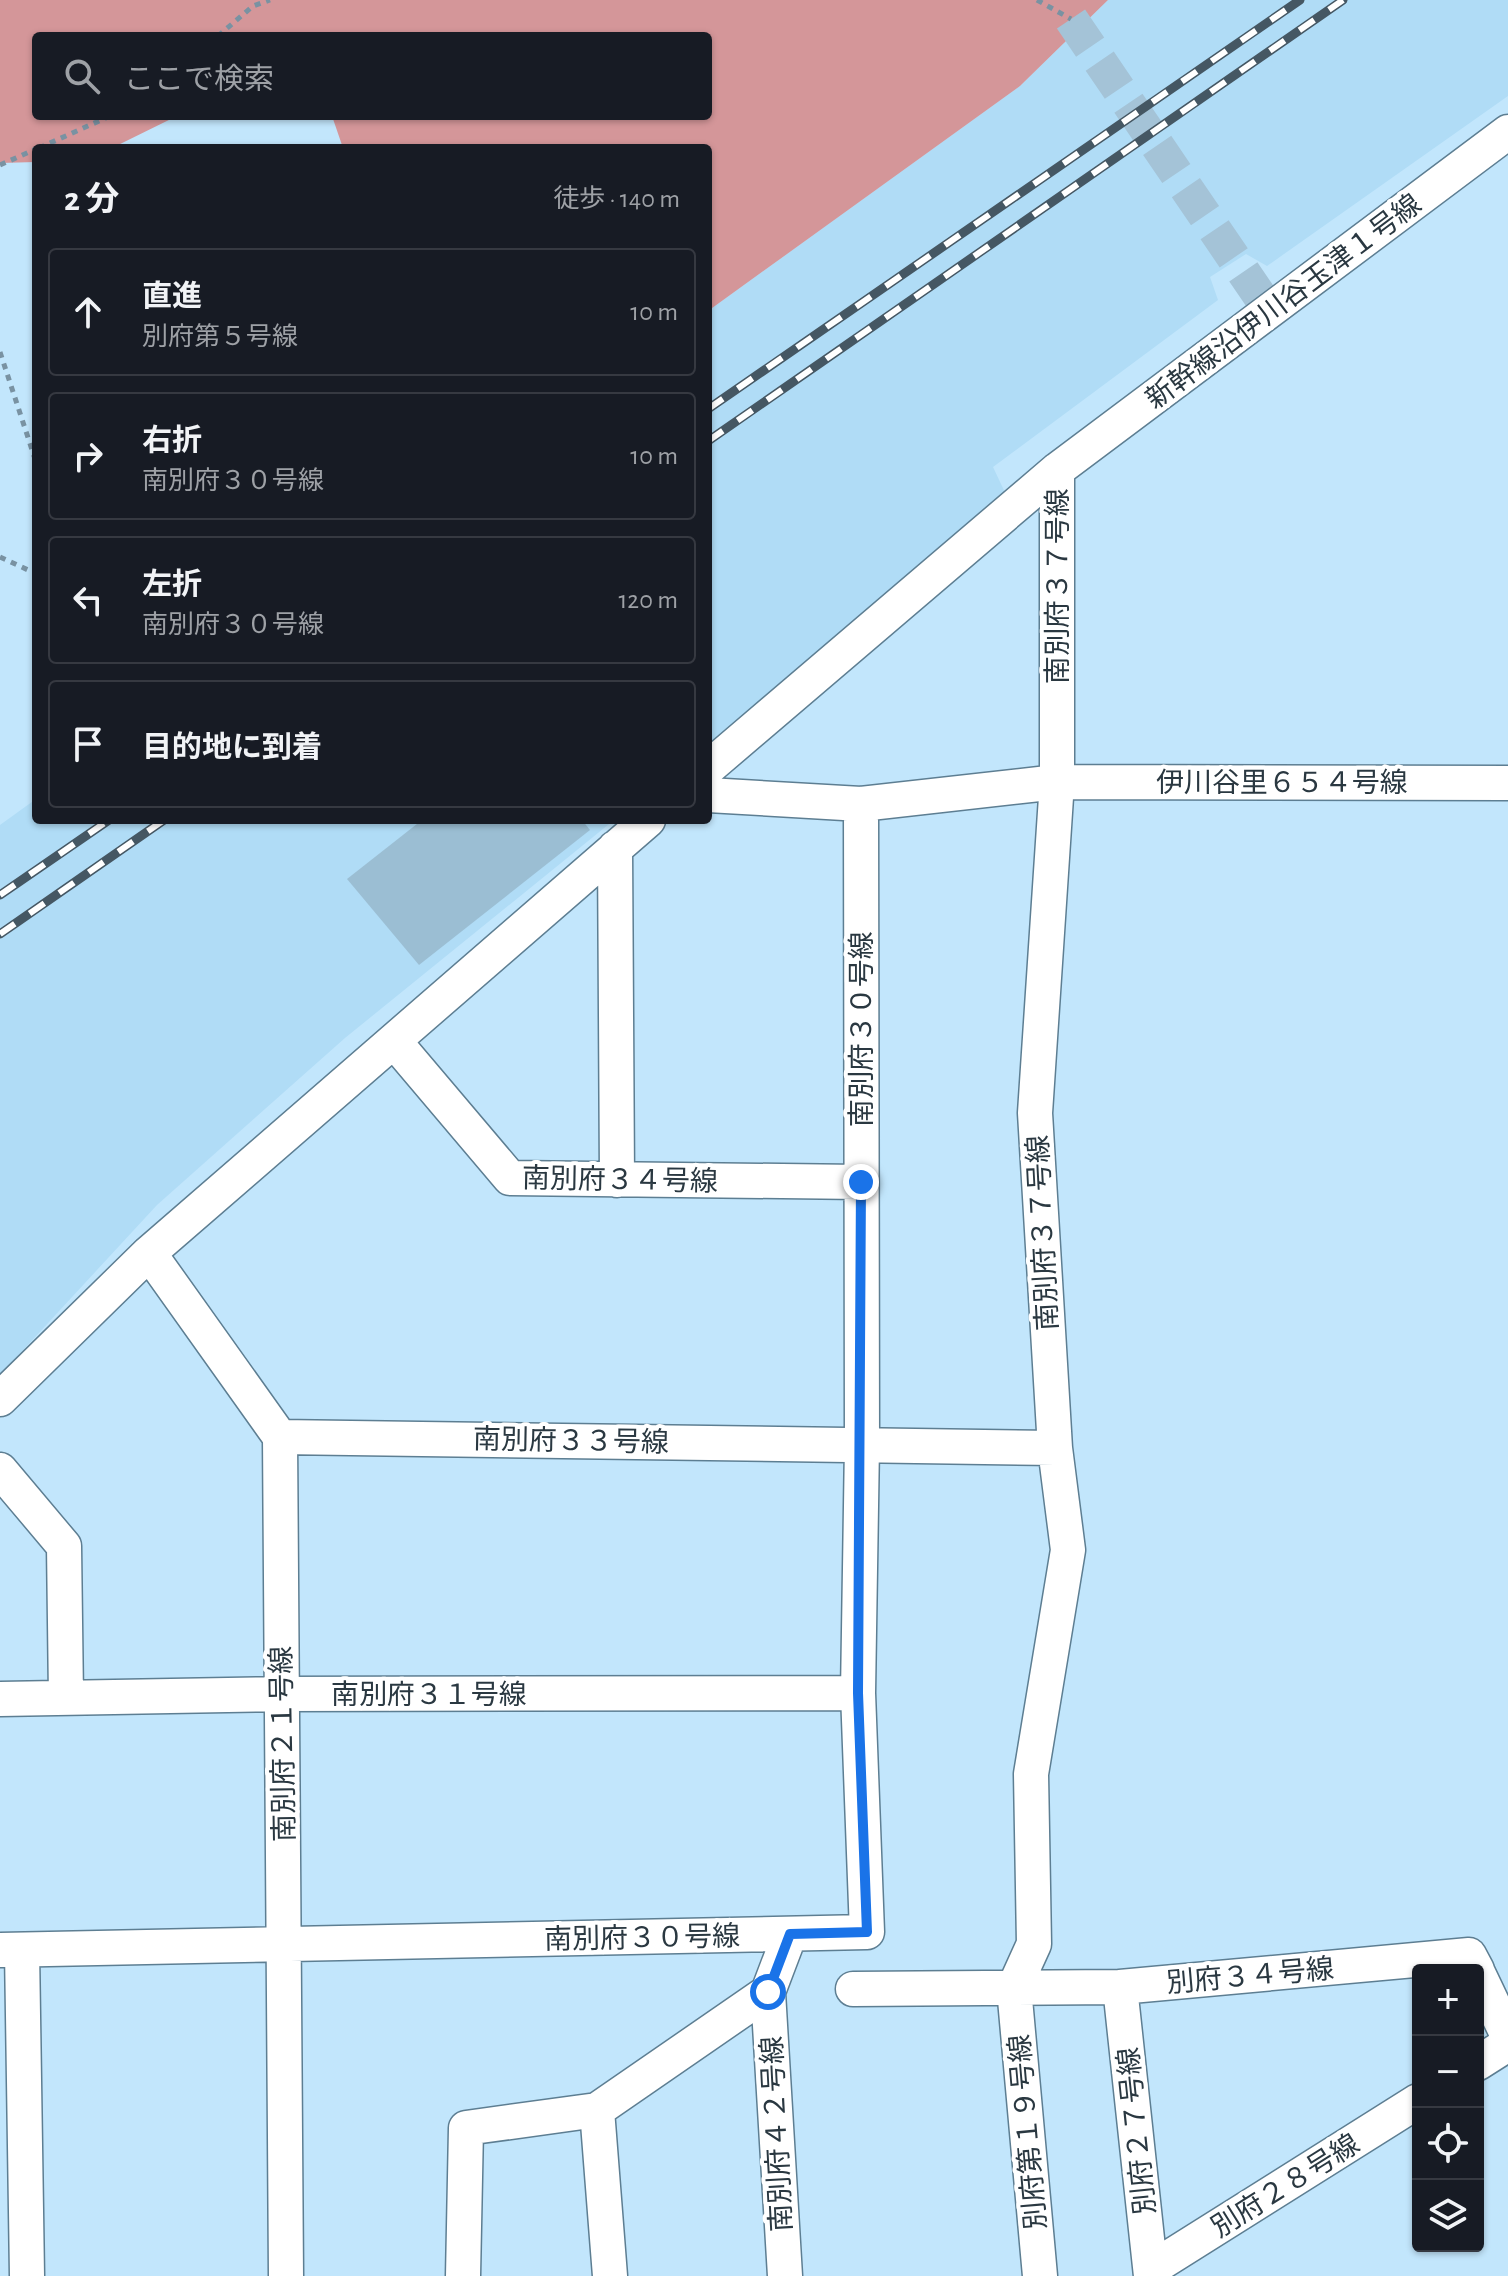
<!DOCTYPE html>
<html lang="ja">
<head>
<meta charset="utf-8">
<style>
  :root { --surface:#171b24; --page:#242831; --text:#f1f3f6; --muted:#9ea1a6; --line:#363941 }
  body { margin:0; font-family:"Alegreya Sans","Noto Sans JP",sans-serif; background:var(--page); color:var(--text) }
  .controls { position:absolute; right:24px; bottom:24px; display:grid; overflow:hidden; border-radius:8px; box-shadow:0 2px 6px #0004 }
  .controls button { width:72px; height:72px; display:grid; place-items:center; padding:0; border:0; border-bottom:2px solid var(--line); background:var(--surface); color:var(--text); font:40px sans-serif }
  .stop { position:absolute; width:24px; height:24px; margin:-18px; border:6px solid #1a73e8; border-radius:50%; background:#fff }
  .stop.end { background:#1a73e8; border-color:#fff; box-shadow:0 2px 8px #0008 }
  .list { margin:0; padding:0; list-style:none }
  h2 { display:flex; justify-content:space-between; align-items:center; height:104px; margin:0; padding:0 32px; font-size:34px }
  h2 small { font-size:26px; font-weight:400; color:var(--muted) }
  .list li { display:grid; grid-template-columns:52px 1fr auto; gap:24px; align-items:center; box-sizing:border-box; height:128px; margin:0 16px 16px; padding:0 16px; border:2px solid var(--line); border-radius:8px }
  .list b { display:block; font-size:30px; white-space:nowrap }
  .list p { margin:0; font-size:26px; white-space:nowrap; color:var(--muted) }
  .list em { font-size:26px; font-style:normal; color:var(--muted) }
  .icon { flex:none; width:44px; height:44px; fill:none; stroke:currentColor; stroke-width:2; stroke-linecap:round; stroke-linejoin:round }
  .map { position:relative; flex:none; width:1508px; height:2276px; overflow:hidden }
  .search { position:absolute; background:var(--surface); box-shadow:0 2px 6px #0004; left:32px; top:32px; width:680px; height:88px; display:flex; align-items:center; gap:20px; box-sizing:border-box; padding:0 28px; border-radius:8px; color:var(--muted); font-size:30px }
  .panel { position:absolute; background:var(--surface); box-shadow:0 2px 6px #0004; left:32px; top:144px; width:680px; height:680px; border-radius:8px }
  .map>svg:first-child { display:block }
</style>
</head>
<body>
<div class="map">
<svg width="1508" height="2276" viewBox="0 0 1508 2276">
  <rect width="100%" height="100%" fill="#c2e6fc"/>
  <path fill="#b0dcf6" d="M 1108,0 L 1508,0 L 1508,96 L 1267,266 L 1246,254 L 1210,277 L 1218,300 L 993,467 L 1009,501 L 708,745 L 708,311 L 1020,86 Z
    M 36,799 L 36,820 L 614,820 L 345,1038 L 157,1205 L 0,1375 L 0,825 Z"/>
  <path fill="#d49699" d="M 0,0 L 1108,0 L 1020,86 L 708,311 L 708,148 L 343,148 L 332,116 L 708,116 L 708,36 L 36,36 L 36,116 L 177,116 L 112,148 L 36,148 L 36,162 L 0,163 Z"/>
  <path fill="#9bbed3" d="M 422,820 L 582,820 L 590,830 L 419,965 L 347,879 Z"/>
  <g fill="none" stroke-linecap="round" stroke-linejoin="round">
    <path stroke="#a4c3d7" stroke-width="34" stroke-dasharray="34 17" stroke-linecap="butt" d="M 1071,19 L 1270,311"/>
    <g stroke="#5d7e92" stroke-width="37">
      <path id="minor" d="M 708,768 L 1057,470 L 1508,132
        M 861,804 L 1057,782 L 1508,783
        M 615,848 L 617,1180
        M 394,1041 L 510,1178 L 861,1182
        M 149,1253 L 280,1437 L 286,2276
        M 0,1399 L 149,1253 L 648,820
        M 280,1437 L 1055,1448
        M 0,1470 L 64,1546 L 66,1698
        M 0,1699 L 282,1694 L 858,1693
        M 0,1950 L 867,1932 L 858,1693 L 862,1444 L 861,804 L 708,795
        M 22,1950 L 27,2276
        M 1478,1973 L 1508,2036
        M 1120,1987 L 1151,2276
        M 853,1989 L 1120,1987 L 1469,1955 L 1477,1970
        M 768,1992 L 785,2276
        M 1478,2063 L 1508,2044
        M 597,2110 L 610,2276
        M 1151,2269 L 1418,2101
        M 463,2276 L 466,2128 L 597,2110 L 768,1992 L 790,1934
        M 1040,2276 L 1014,1988 L 1034,1944 L 1031,1774 L 1068,1550 L 1055,1448 L 1035,1113 L 1057,782 L 1057,470"/>
    </g>
    <path stroke="#7992a2" stroke-width="5" stroke-dasharray="6 6" stroke-linecap="butt" d="M 1037,0 L 1071,19
      M 218,36 L 253,6 L 270,0
      M 39,148 L 110,116
      M 0,165 L 36,149
      M 0,352 L 36,462
      M 0,557 L 28,570 L 36,568"/>
    <use href="#minor" stroke="#fff" stroke-width="34"/>
    <g stroke="#455763" stroke-width="9">
      <path id="rail" d="M 708,409 L 1300,0
        M 708,441 L 1343,0
        M 0,895 L 109,820
        M 0,934 L 164,820"/>
    </g>
    <use href="#rail" stroke="#fff" stroke-width="6" stroke-dasharray="18" stroke-linecap="butt"/>
  </g>
  <g fill="none" stroke-linecap="round" stroke-linejoin="round">
    <path stroke="#1a73e8" stroke-width="10" d="M 768,1992 L 790,1934 L 867,1932 L 858,1693 L 861,1182"/>
  </g>
  <g text-anchor="middle" stroke-width="8" stroke-linejoin="round" paint-order="stroke">
    <g font-size="28" fill="#2a3841" stroke="#fff">
      <text transform="translate(1283 301) rotate(-37)" y="10">新幹線沿伊川谷玉津１号線</text>
      <text transform="translate(1057 586) rotate(-90)" y="10">南別府３７号線</text>
      <text x="1282" y="792">伊川谷里６５４号線</text>
      <text transform="translate(861 1029) rotate(-90)" y="10">南別府３０号線</text>
      <text transform="translate(620 1179) rotate(1)" y="10">南別府３４号線</text>
      <text transform="translate(1042 1233) rotate(-93)" y="10">南別府３７号線</text>
      <text transform="translate(571 1440) rotate(1)" y="10">南別府３３号線</text>
      <text x="429" y="1704">南別府３１号線</text>
      <text transform="translate(282 1744) rotate(-91)" y="10">南別府２１号線</text>
      <text transform="translate(642 1937) rotate(-1)" y="10">南別府３０号線</text>
      <text transform="translate(1250 1975) rotate(-5)" y="10">別府３４号線</text>
      <text transform="translate(1136 2131) rotate(-96)" y="10">別府２７号線</text>
      <text transform="translate(1027 2132) rotate(-95)" y="10">別府第１９号線</text>
      <text transform="translate(776 2134) rotate(-93)" y="10">南別府４２号線</text>
      <text transform="translate(1285 2185) rotate(-32)" y="10">別府２８号線</text>
    </g>
  </g>
</svg>
<div class="controls">
<button>+</button>
<button>−</button>
<button><svg class="icon" aria-label="locate" viewBox="0 0 24 24"><circle cx="12" cy="12" r="6"/><path d="M12 2v4M12 18v4M2 12h4M18 12h4"/></svg></button>
<button><svg class="icon" aria-label="layers" viewBox="0 0 24 24"><path d="M12 4l9 5-9 5-9-5zM3 14l9 5 9-5"/></svg></button>
</div>
<div class="stop" style="left:768px;top:1992px"></div>
<div class="stop end" style="left:861px;top:1182px"></div>
<div class="search"><svg class="icon" aria-label="search" viewBox="0 0 24 24"><circle cx="10" cy="10" r="6"/><path d="M15 15l6 6"/></svg>ここで検索</div>
<section class="panel">
<h2>2 分<small>徒歩 · 140 m</small></h2>
<ul class="list">
<li><svg class="icon" aria-label="ahead" viewBox="0 0 24 24"><path d="M12 20V5M6 11l6-6 6 6"/></svg><div><b>直進</b><p>別府第５号線</p></div><em>10 m</em></li>
<li><svg class="icon" aria-label="right" viewBox="0 0 24 24"><path d="M7 20v-9h11M14 6l5 5-5 5"/></svg><div><b>右折</b><p>南別府３０号線</p></div><em>10 m</em></li>
<li><svg class="icon" aria-label="left" viewBox="0 0 24 24"><path d="M17 20v-9H6M10 6l-5 5 5 5"/></svg><div><b>左折</b><p>南別府３０号線</p></div><em>120 m</em></li>
<li><svg class="icon" aria-label="arrive" viewBox="0 0 24 24"><path d="M6 21V4h12l-3 4 3 4H6"/></svg><div><b>目的地に到着</b></div></li>
</ul>
</section>
</div>
</body>
</html>
